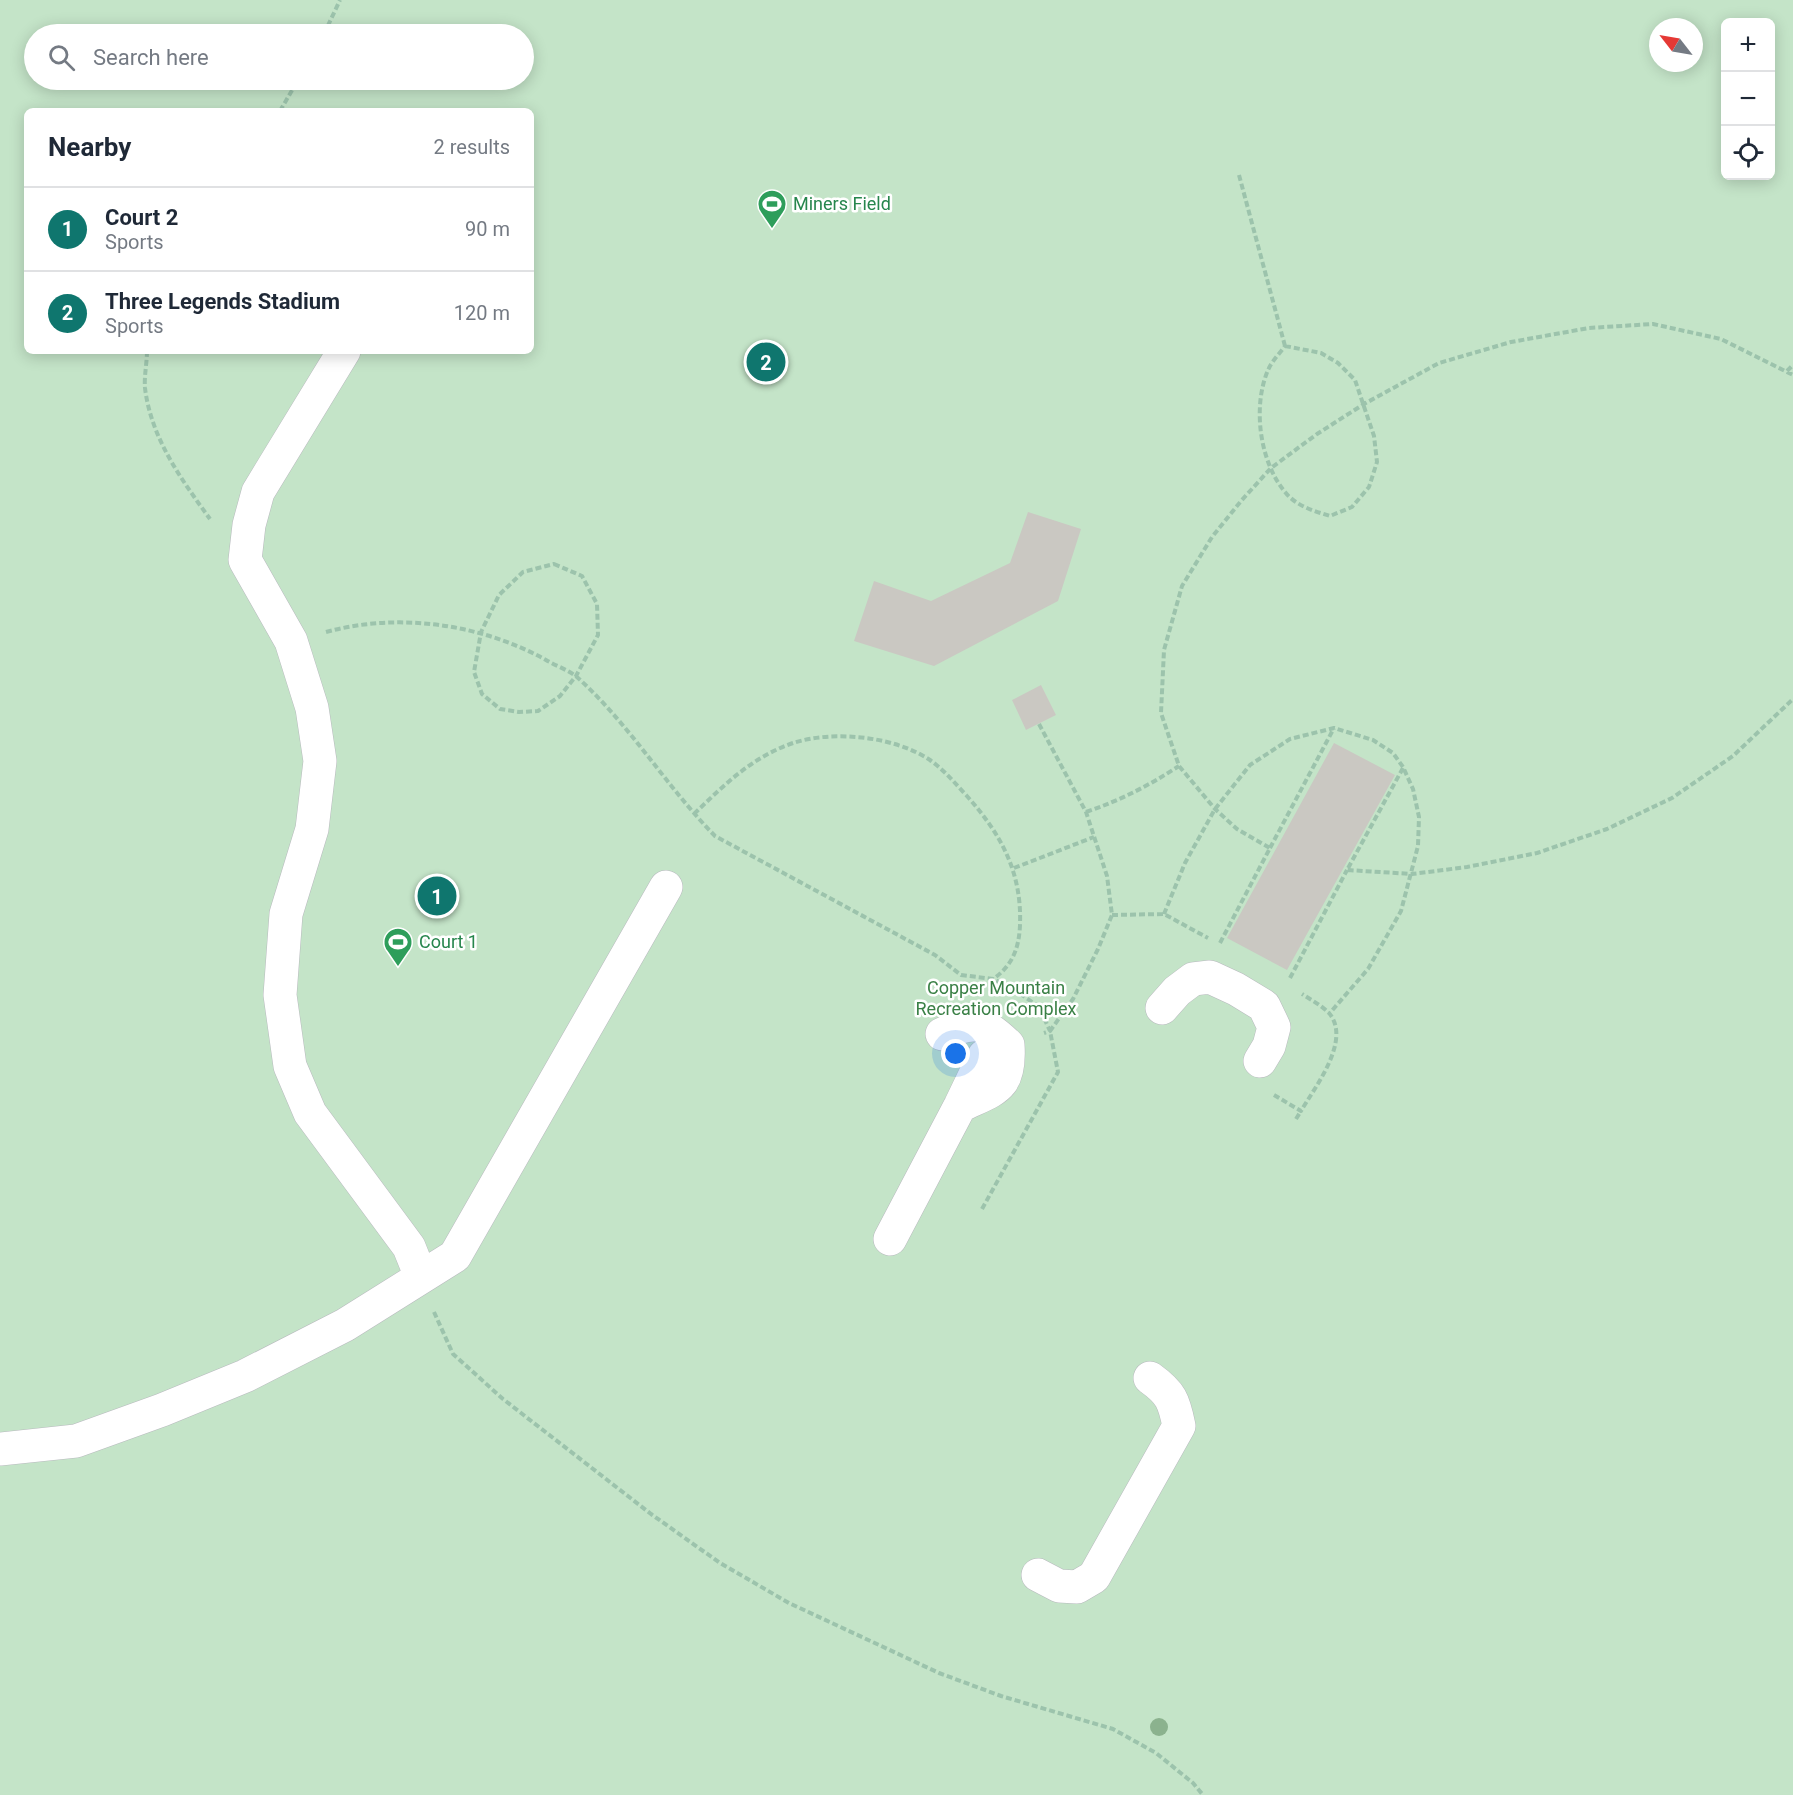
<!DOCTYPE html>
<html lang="en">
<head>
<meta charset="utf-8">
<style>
  :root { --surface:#fff; --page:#f2f2f3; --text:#1f2937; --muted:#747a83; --line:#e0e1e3; --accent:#0f766e }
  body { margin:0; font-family:Roboto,sans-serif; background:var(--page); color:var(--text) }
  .controls { position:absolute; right:18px; top:18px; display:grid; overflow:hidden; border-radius:9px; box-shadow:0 3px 15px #0003 }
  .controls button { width:54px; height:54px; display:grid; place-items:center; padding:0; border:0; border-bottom:2px solid var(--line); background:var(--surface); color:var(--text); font:30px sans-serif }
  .compass { position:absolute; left:1649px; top:18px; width:54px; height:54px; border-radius:50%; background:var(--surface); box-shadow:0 3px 15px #0003; rotate:301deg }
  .you { position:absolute; left:956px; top:1054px; width:21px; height:21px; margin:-15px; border:4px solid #fff; border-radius:50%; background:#1a73e8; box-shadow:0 0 0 9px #1a73e833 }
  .badge { display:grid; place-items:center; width:39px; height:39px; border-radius:50%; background:var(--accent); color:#fff; font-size:20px; font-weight:700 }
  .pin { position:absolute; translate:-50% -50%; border:3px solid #fff; box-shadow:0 2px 6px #0006 }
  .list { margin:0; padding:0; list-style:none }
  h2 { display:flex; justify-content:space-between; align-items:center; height:78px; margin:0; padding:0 24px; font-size:26px }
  h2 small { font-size:20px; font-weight:400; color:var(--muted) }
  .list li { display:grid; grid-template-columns:39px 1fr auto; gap:18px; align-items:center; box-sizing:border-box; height:84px; padding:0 24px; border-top:2px solid var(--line) }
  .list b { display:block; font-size:22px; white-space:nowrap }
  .list p { margin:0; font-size:20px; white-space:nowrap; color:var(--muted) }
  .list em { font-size:20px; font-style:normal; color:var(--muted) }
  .icon { flex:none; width:33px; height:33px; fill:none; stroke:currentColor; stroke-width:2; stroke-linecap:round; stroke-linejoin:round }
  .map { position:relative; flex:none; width:1793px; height:1795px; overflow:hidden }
  .search { position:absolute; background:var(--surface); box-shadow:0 3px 15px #0003; left:24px; top:24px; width:510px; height:66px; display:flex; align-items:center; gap:15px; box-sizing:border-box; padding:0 21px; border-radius:33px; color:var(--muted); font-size:22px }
  .panel { position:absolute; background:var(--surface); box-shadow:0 3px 15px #0003; left:24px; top:108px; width:510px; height:246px; border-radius:9px }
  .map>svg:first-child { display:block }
</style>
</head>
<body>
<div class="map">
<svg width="1793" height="1795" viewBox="0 0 1793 1795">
  <rect width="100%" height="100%" fill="#efeee6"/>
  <path fill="#c4e4c8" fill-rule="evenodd" d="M 0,0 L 1793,0 L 1793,1795 L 0,1795 ZM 1726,22 L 1770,22 L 1770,176 L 1726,176 ZM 1658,27 L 1694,27 L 1694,63 L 1658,63 ZM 34,34 L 524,34 L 524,80 L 34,80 ZM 27,111 L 531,111 L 531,351 L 27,351 Z"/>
  <path fill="#cac8c2" d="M 1028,512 L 1081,529 L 1058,601 L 934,666 L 854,641 L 874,581 L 931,601 L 1010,563 Z
    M 1041,685 L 1056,715 L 1026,730 L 1012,700 Z
    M 1334,743 L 1395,775 L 1287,970 L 1227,938 Z"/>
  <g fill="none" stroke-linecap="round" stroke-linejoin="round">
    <g stroke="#b8babe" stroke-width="34">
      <path id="minor" d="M 344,351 L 258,492 L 249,525 L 245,560 L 291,641 L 312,708 L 320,761 L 312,829 L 286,914 L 280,995 L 290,1066 L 310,1113 L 409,1247 L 421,1277
        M 1162,1008 L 1177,991 L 1193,979 L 1210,977 L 1236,989 L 1264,1006 L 1274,1027 L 1269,1046 L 1260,1061
        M 942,1034 C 974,1020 983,1021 1008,1045 C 1011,1089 995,1089 960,1106
        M 890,1239 L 960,1106 L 984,1056
        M 0,1449 L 76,1441 L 162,1410 L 245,1376 L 345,1325 L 455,1256 L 666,887
        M 1038,1575 L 1059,1586 L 1077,1587 L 1094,1577 L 1179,1426 C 1174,1401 1171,1393 1150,1378"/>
    </g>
    <path stroke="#9cc3ac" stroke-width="4" stroke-dasharray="6 3" stroke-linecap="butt" d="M 324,34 L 340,0
      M 280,111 L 298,80
      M 1239,175 L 1285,346
      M 1285,346 L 1321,353 L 1338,363 L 1355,380 L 1374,436 L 1377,462 L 1369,487 L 1352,507 L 1330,516 C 1314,511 1296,506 1285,492 C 1259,461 1252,404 1269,368 C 1273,360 1280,353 1285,346 Z
      M 147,351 C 147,363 144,376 145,388 C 151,438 181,479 210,519
      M 1787,371 L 1793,365
      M 554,564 L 582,576 L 597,604 L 598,635 L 576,676 L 560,696 L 538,711 L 519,712 L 500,709 L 482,694 L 474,672 L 481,632 L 499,595 L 523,572 Z
      M 326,632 C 399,612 481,624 546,660 C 556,666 569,670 578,678 C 630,725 666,786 715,836 L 935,955 L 961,975 L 993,979 L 1015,990 L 1039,1007 L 1050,1031 L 1044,1033
      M 1403,768 L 1347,870 L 1412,874 L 1467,867 L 1537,853 L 1607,829 L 1672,798 L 1733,756 L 1793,699
      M 1086,812 C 1121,800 1148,786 1179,766
      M 694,814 C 724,785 752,757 793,743 C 833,730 894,736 930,760 C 944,770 954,782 966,795 C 1001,834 1022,872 1020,925 C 1019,949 1012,966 993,979 L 990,991
      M 1270,848 L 1334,728
      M 1014,868 L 1094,837
      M 1164,914 L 1185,863 L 1215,809 L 1250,765 L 1290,739 L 1334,728 L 1373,740 L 1393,753 L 1403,767 L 1413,789 L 1419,817 L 1418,846 L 1401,911 L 1368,969 L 1329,1014
      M 1112,915 L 1164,914 L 1208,938
      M 1220,943 L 1270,848 L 1237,829 L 1215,809 L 1179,766 L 1161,713 L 1164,650 L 1182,586 L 1212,537 L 1241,501 L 1271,468 L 1317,434 L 1364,404 L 1439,363 L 1511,342 L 1589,328 L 1653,324 L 1721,339 L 1793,375
      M 1290,978 L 1347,870
      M 1274,1095 L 1301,1111 C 1315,1087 1352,1040 1329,1013 C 1322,1006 1310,999 1302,994
      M 1296,1119 L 1301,1111
      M 982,1209 L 1058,1072 L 1050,1031 L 1073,999 L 1098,949 L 1112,915 L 1107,876 L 1086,812 L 1039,724
      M 434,1312 L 453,1354 L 503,1399 L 651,1514 L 720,1563 L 789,1603 L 939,1673 L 1001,1696 L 1113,1729 L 1156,1753 L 1193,1783 L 1203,1795"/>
    <use href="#minor" stroke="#fff" stroke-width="33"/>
  </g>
  <circle fill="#8bb28e" cx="1159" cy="1727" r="9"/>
  <defs>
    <g id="stadium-pin" transform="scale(1.5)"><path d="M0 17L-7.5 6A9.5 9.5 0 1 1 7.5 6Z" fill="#2e9e5b" stroke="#fff"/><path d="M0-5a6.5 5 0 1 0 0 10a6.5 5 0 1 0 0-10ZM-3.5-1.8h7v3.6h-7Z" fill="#fff"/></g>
  </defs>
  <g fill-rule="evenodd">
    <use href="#stadium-pin" x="772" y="204"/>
    <use href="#stadium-pin" x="398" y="942"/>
  </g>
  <g text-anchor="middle" stroke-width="5" stroke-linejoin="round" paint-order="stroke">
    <g font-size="18" fill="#27864d" stroke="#fff" text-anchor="start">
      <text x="793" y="210">Miners Field</text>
      <text x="419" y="948">Court 1</text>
    </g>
    <g font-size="18" fill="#3a8046" stroke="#fff">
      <text x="996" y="994">Copper Mountain<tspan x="996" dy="21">Recreation Complex</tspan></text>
    </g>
  </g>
</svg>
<div class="controls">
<button>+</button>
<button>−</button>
<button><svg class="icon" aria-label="locate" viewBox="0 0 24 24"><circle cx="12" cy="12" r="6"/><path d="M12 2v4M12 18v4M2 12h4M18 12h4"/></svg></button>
</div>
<svg class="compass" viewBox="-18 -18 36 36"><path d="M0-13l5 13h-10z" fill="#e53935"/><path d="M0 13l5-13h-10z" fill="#747a83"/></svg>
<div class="you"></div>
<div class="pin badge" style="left:437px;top:896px">1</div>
<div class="pin badge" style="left:766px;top:362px">2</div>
<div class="search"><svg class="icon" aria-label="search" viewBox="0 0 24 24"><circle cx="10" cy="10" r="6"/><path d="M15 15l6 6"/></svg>Search here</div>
<section class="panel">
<h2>Nearby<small>2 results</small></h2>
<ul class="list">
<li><span class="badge">1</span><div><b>Court 2</b><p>Sports</p></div><em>90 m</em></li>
<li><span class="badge">2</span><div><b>Three Legends Stadium</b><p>Sports</p></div><em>120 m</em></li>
</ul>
</section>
</div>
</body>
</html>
